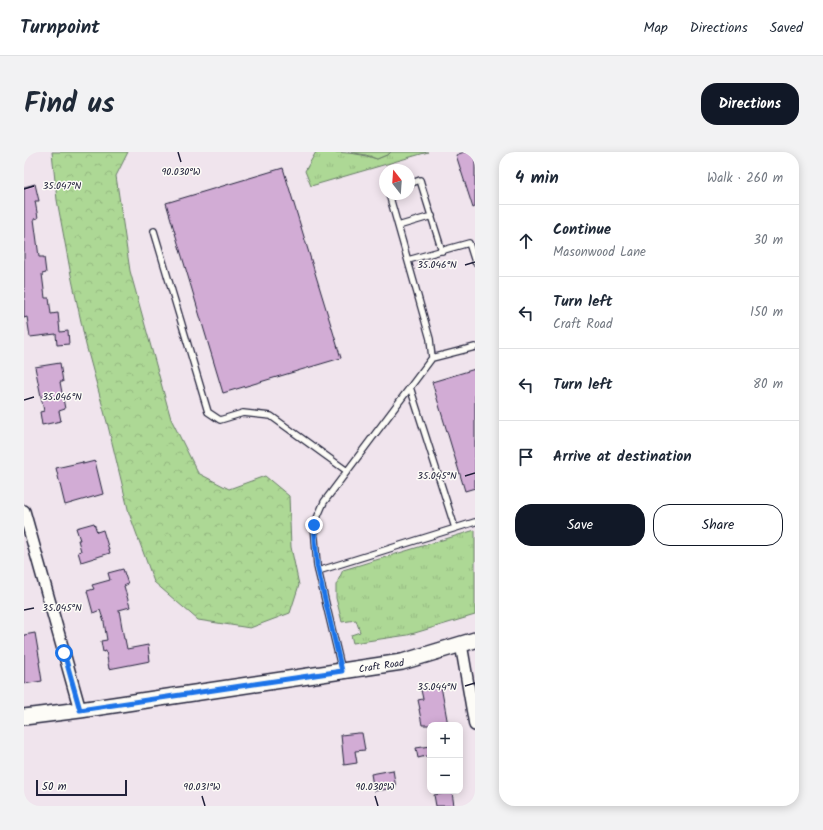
<!DOCTYPE html>
<html lang="en">
<head>
<meta charset="utf-8">
<style>
  :root { --surface:#fff; --page:#f2f2f3; --text:#1f2937; --muted:#747a83; --line:#e0e1e3; --accent:#111827 }
  body { margin:0; font-family:Kalam,sans-serif; background:var(--page); color:var(--text) }
  .controls { position:absolute; right:12px; bottom:12px; display:grid; overflow:hidden; border-radius:8px; box-shadow:0 2px 10px #0003 }
  .controls button { width:36px; height:36px; display:grid; place-items:center; padding:0; border:0; border-bottom:1px solid var(--line); background:var(--surface); color:var(--text); font:20px sans-serif }
  .compass { position:absolute; left:355px; top:12px; width:36px; height:36px; border-radius:50%; background:var(--surface); box-shadow:0 2px 10px #0003; rotate:343deg }
  .scale { position:absolute; left:12px; bottom:10px; width:91px; box-sizing:border-box; padding-left:4px; border:2px solid #22223b; border-top:0; font-size:11px; line-height:14px; white-space:nowrap; color:#22223b; -webkit-text-stroke:3px #fdfcf7; paint-order:stroke }
  .stop { position:absolute; width:12px; height:12px; margin:-9px; border:3px solid #1a73e8; border-radius:50%; background:#fff }
  .stop.end { background:#1a73e8; border-color:#fff; box-shadow:0 1px 4px #0008 }
  .list { margin:0; padding:0; list-style:none }
  h2 { display:flex; justify-content:space-between; align-items:center; height:52px; margin:0; padding:0 16px; font-size:17px }
  h2 small { font-size:13px; font-weight:400; color:var(--muted) }
  .list li { display:grid; grid-template-columns:26px 1fr auto; gap:12px; align-items:center; box-sizing:border-box; height:72px; padding:0 16px; border-top:1px solid var(--line) }
  .list b { display:block; font-size:15px; white-space:nowrap }
  .list p { margin:0; font-size:13px; white-space:nowrap; color:var(--muted) }
  .list em { font-size:13px; font-style:normal; color:var(--muted) }
  .actions { display:flex; gap:8px; padding:12px 16px }
  .actions a { flex:1; padding:9px 0; border:1px solid var(--accent); border-radius:16px; text-align:center; font-size:14px; color:var(--accent) }
  .actions .main { background:var(--accent); color:#fff }
  .icon { flex:none; width:22px; height:22px; fill:none; stroke:currentColor; stroke-width:2; stroke-linecap:round; stroke-linejoin:round }
  .map { position:relative; flex:none; width:451px; height:654px; overflow:hidden; border-radius:16px }
  header { display:flex; align-items:center; gap:24px; box-sizing:border-box; height:56px; padding:0 20px; background:var(--surface); border-bottom:1px solid var(--line) }
  header strong { font-size:19px }
  nav { display:flex; gap:22px; margin-inline-start:auto; font-size:14px }
  .intro { display:flex; align-items:center; justify-content:space-between; box-sizing:border-box; height:96px; padding:0 24px }
  h1 { margin:0; font-size:28px }
  .button { padding:10px 18px; border-radius:16px; background:var(--accent); color:#fff; font-size:14px; font-weight:700 }
  main { display:flex; gap:24px; padding:0 24px }
  aside { flex:1; background:var(--surface); border-radius:16px; box-shadow:0 2px 10px #0003 }
  .map>svg:first-child { display:block }
</style>
</head>
<body>
<header>
<strong>Turnpoint</strong>
<nav><a>Map</a><a>Directions</a><a>Saved</a></nav>
</header>
<div class="intro"><h1>Find us</h1><a class="button">Directions</a></div>
<main>
<div class="map">
<svg width="451" height="654" viewBox="0 0 451 654">
  <defs>
    <pattern id="grass-tufts" width="24" height="20" patternUnits="userSpaceOnUse"><rect width="24" height="20" fill="#add895"/><path d="M3 7l-1-3M5 7V3M7 7l1-3M15 17l-1-3M17 17v-4M19 17l1-3" fill="none" stroke="#95b981"/></pattern>
    <pattern id="forest-crowns" width="20" height="18" patternUnits="userSpaceOnUse"><rect width="20" height="18" fill="#add895"/><path d="M2 6a3 3 0 1 1 6 0M12 15a3 3 0 1 1 6 0" fill="none" stroke="#95b981"/></pattern>
  </defs>
  <rect width="100%" height="100%" fill="#f0e4ed"/>
  <filter id="ink" filterUnits="userSpaceOnUse"><feTurbulence type="fractalNoise" baseFrequency=".025" numOctaves="2"/><feDisplacementMap in="SourceGraphic" scale="8" xChannelSelector="R" yChannelSelector="G"/><feConvolveMatrix kernelMatrix="1 2 1 2 8 2 1 2 1" color-interpolation-filters="sRGB"/></filter>
  <g filter="url(#ink)">
    <path fill="url(#grass-tufts)" stroke="#687d68" d="M 292,0 C 314,0 332,0 353,7 L 365,2 L 367,0 L 404,0 L 287,34 L 281,19 Z
      M 451,378 L 451,463 L 384,483 L 329,491 L 327,483 L 336,480 L 332,468 L 318,470 L 312,446 L 312,433 L 319,418 Z"/>
    <path fill="url(#forest-crowns)" stroke="#687d68" d="M 28,0 L 104,0 L 92,24 L 106,119 L 147,267 L 174,321 L 205,337 L 241,324 L 265,344 L 267,395 L 275,433 L 266,461 L 226,476 L 174,468 L 130,430 L 105,361 L 84,274 L 62,193 L 47,123 L 33,48 Z
      M 324,0 L 367,0 L 365,2 L 353,7 L 342,3 Z"/>
    <path fill="#d2acd5" stroke="#22223b" d="M 440,0 L 451,0 L 451,55 L 449,56 L 432,3 Z
      M 259,16 L 317,206 L 199,241 L 142,51 Z
      M 11,32 L 15,49 L 11,49 L 14,66 L 10,67 L 15,105 L 20,105 L 22,121 L 18,122 L 21,146 L 25,146 L 27,162 L 34,161 L 36,180 L 44,179 L 45,192 L 33,193 L 32,182 L 6,185 L 3,165 L 0,166 L 0,35 Z
      M 36,211 L 39,230 L 36,230 L 41,257 L 35,259 L 37,269 L 18,273 L 16,260 L 20,259 L 11,215 Z
      M 451,217 L 451,336 L 441,339 L 408,230 Z
      M 71,309 L 79,342 L 41,353 L 32,316 L 59,310 L 59,312 Z
      M 70,371 L 73,380 L 79,378 L 86,401 L 57,410 L 54,400 L 57,399 L 54,388 L 56,388 L 52,376 Z
      M 99,417 L 104,432 L 100,434 L 106,455 L 95,458 L 100,487 L 101,487 L 103,497 L 124,493 L 126,509 L 85,517 L 82,499 L 79,500 L 77,489 L 83,488 L 80,470 L 76,458 L 69,461 L 63,439 L 70,437 L 68,433 L 86,428 L 84,421 Z
      M 11,481 L 16,510 L 15,510 L 18,529 L 0,532 L 0,483 Z
      M 417,534 L 424,573 L 398,573 L 395,557 L 396,557 L 394,548 L 399,547 L 397,538 Z
      M 334,581 L 338,581 L 341,598 L 331,599 L 333,611 L 320,613 L 317,583 Z
      M 406,594 L 406,603 L 394,606 L 392,596 Z
      M 369,618 L 372,636 L 350,639 L 347,622 Z
      M 428,640 L 430,654 L 412,654 L 410,643 Z"/>
    <g fill="none" stroke-linecap="round" stroke-linejoin="round">
      <g stroke="#22223b" stroke-width="8">
        <path id="lane" d="M 385,32 L 396,28 L 418,99
          M 374,74 L 408,64
          M 130,79 L 184,260 L 196,268 L 219,261 L 247,264 L 323,319
          M 384,108 L 445,91 L 451,110
          M 408,206 L 451,195
          M 386,235 L 431,376
          M 294,419 L 451,370
          M 318,519 L 293,414 L 290,373 L 300,350 L 408,206 L 406,187 L 365,42"/>
      </g>
      <g stroke="#22223b" stroke-width="14">
        <path id="street" d="M 0,359 L 40,501 L 56,558
          M 437,492 L 451,573"/>
      </g>
      <g stroke="#22223b" stroke-width="18">
        <g id="secondary">
          <path id="s1" d="M 0,565 L 56,558 L 378,510 L 451,488"/>
        </g>
      </g>
      <use href="#lane" stroke="#fdfcf7" stroke-width="5.5"/>
      <use href="#street" stroke="#fdfcf7" stroke-width="11"/>
      <use href="#secondary" stroke="#fdfcf7" stroke-width="15"/>
    </g>
  </g>
  <g fill="none" stroke-linecap="round" stroke-linejoin="round" filter="url(#ink)">
    <path stroke="#1a73e8" stroke-width="5" d="M 40,501 L 56,558 L 318,519 L 293,414 L 290,373"/>
  </g>
  <path fill="none" stroke="#22223b" stroke-width="1.5" d="M 154,0 L 157,10M 0,37 L 10,34M 441,113 L 451,110M 0,248 L 10,245M 441,324 L 451,321M 0,458 L 10,456M 441,534 L 451,531M 178,644 L 181,654M 351,644 L 354,654"/>
  <g text-anchor="middle" stroke-width="3" stroke-linejoin="round" paint-order="stroke">
    <g font-size="10" fill="#22223b" stroke="#fdfcf7">
      <text dy="4" stroke="none"><textPath href="#s1" startOffset="361">Craft Road</textPath></text>
    </g>
  </g>
  <g font-size="10" text-anchor="middle" fill="#22223b" stroke="#fdfcf7" stroke-width="3" stroke-linejoin="round" paint-order="stroke">
    <text x="157" y="23">90.030°W</text>
    <text x="38" y="37">35.047°N</text>
    <text x="413" y="116">35.046°N</text>
    <text x="38" y="248">35.046°N</text>
    <text x="413" y="327">35.045°N</text>
    <text x="38" y="459">35.045°N</text>
    <text x="413" y="538">35.044°N</text>
    <text x="178" y="638">90.031°W</text>
    <text x="351" y="638">90.030°W</text>
  </g>
</svg>
<div class="controls">
<button>+</button>
<button>−</button>
</div>
<svg class="compass" viewBox="-18 -18 36 36"><path d="M0-13l5 13h-10z" fill="#e53935"/><path d="M0 13l5-13h-10z" fill="#747a83"/></svg>
<div class="scale">50 m</div>
<div class="stop" style="left:40px;top:501px"></div>
<div class="stop end" style="left:290px;top:373px"></div>
</div>
<aside>
<h2>4 min<small>Walk · 260 m</small></h2>
<ul class="list">
<li><svg class="icon" aria-label="ahead" viewBox="0 0 24 24"><path d="M12 20V5M6 11l6-6 6 6"/></svg><div><b>Continue</b><p>Masonwood Lane</p></div><em>30 m</em></li>
<li><svg class="icon" aria-label="left" viewBox="0 0 24 24"><path d="M17 20v-9H6M10 6l-5 5 5 5"/></svg><div><b>Turn left</b><p>Craft Road</p></div><em>150 m</em></li>
<li><svg class="icon" aria-label="left" viewBox="0 0 24 24"><path d="M17 20v-9H6M10 6l-5 5 5 5"/></svg><div><b>Turn left</b></div><em>80 m</em></li>
<li><svg class="icon" aria-label="arrive" viewBox="0 0 24 24"><path d="M6 21V4h12l-3 4 3 4H6"/></svg><div><b>Arrive at destination</b></div></li>
</ul>
<div class="actions"><a class="main">Save</a><a>Share</a></div>
</aside>
</main>
</body>
</html>
